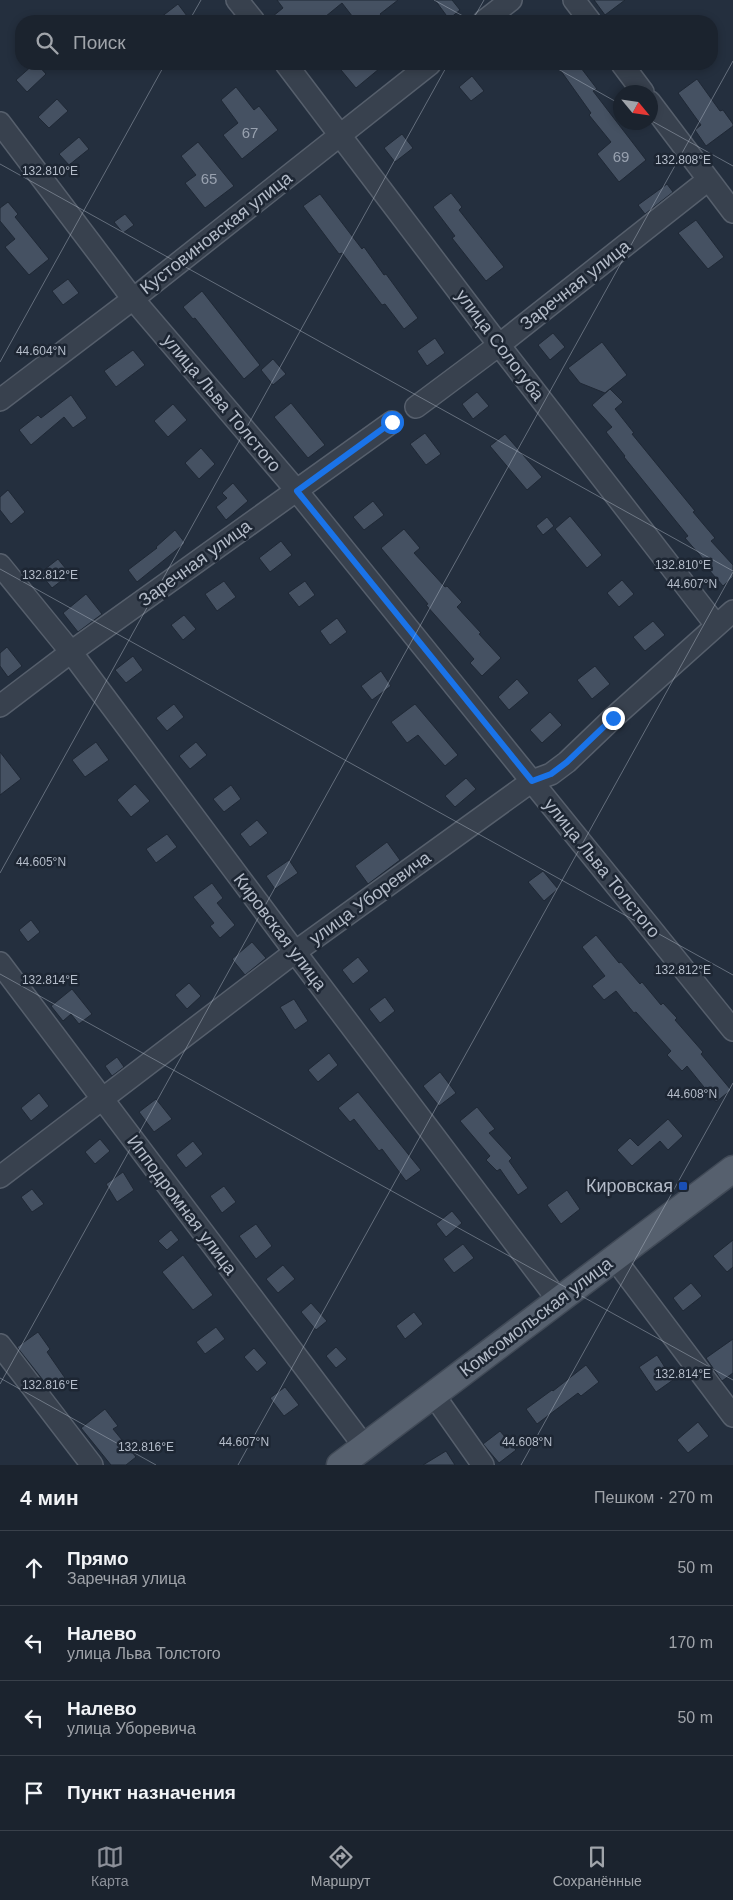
<!DOCTYPE html>
<html lang="ru">
<head>
<meta charset="utf-8">
<style>
  :root { --surface:#1b232e; --page:#242b36; --text:#f1f3f6; --muted:#a0a4aa; --line:#39404a; --accent:#8c9099 }
  body { margin:0; font-family:Arial,sans-serif; background:var(--page); color:var(--text) }
  .compass { position:absolute; left:613px; top:85px; width:45px; height:45px; border-radius:50%; background:var(--surface); box-shadow:0 2px 8px #0003; rotate:119deg }
  .stop { position:absolute; width:15px; height:15px; margin:-11px; border:4px solid #1a73e8; border-radius:50%; background:#fff }
  .stop.end { background:#1a73e8; border-color:#fff; box-shadow:0 1px 5px #0008 }
  .list { margin:0; padding:0; list-style:none }
  h2 { display:flex; justify-content:space-between; align-items:center; height:65px; margin:0; padding:0 20px; font-size:21px }
  h2 small { font-size:16px; font-weight:400; color:var(--muted) }
  .list li { display:grid; grid-template-columns:32px 1fr auto; gap:15px; align-items:center; box-sizing:border-box; height:75px; padding:0 20px; border-top:1px solid var(--line) }
  .list b { display:block; font-size:19px; white-space:nowrap }
  .list p { margin:0; font-size:16px; white-space:nowrap; color:var(--muted) }
  .list em { font-size:16px; font-style:normal; color:var(--muted) }
  .icon { flex:none; width:28px; height:28px; fill:none; stroke:currentColor; stroke-width:2; stroke-linecap:round; stroke-linejoin:round }
  .map { position:relative; flex:none; width:733px; height:1465px; overflow:hidden }
  .search { position:absolute; background:var(--surface); box-shadow:0 2px 8px #0003; left:15px; right:15px; top:15px; height:55px; display:flex; align-items:center; gap:12px; box-sizing:border-box; padding:0 18px; border-radius:20px; color:var(--muted); font-size:19px }
  .sheet { height:365px; background:var(--surface) }
  nav { display:flex; justify-content:space-around; align-items:center; box-sizing:border-box; height:70px; border-top:1px solid var(--line); background:var(--surface); font-size:14px; color:var(--muted) }
  nav a { display:grid; justify-items:center; gap:2px }
  nav .on { color:var(--accent) }
  .map>svg:first-child { display:block }
</style>
</head>
<body>
<div class="map">
<svg width="733" height="1465" viewBox="0 0 733 1465">
  <rect width="100%" height="100%" fill="#242f3e"/>
  <path fill="#455162" stroke="#1f2835" d="M 277,0 L 398,0 L 380,14 L 386,21 L 356,21 L 342,3 L 320,21 L 267,21 L 283,8 Z
    M 435,0 L 452,0 L 460,10 L 449,19 Z
    M 594,0 L 625,0 L 605,15 Z
    M 178,4 L 187,16 L 180,21 L 156,21 Z
    M 34,64 L 37,64 L 46,74 L 27,92 L 16,80 Z
    M 336,64 L 385,64 L 356,88 Z
    M 556,64 L 578,64 L 597,89 L 593,91 L 646,160 L 619,182 L 597,154 L 611,142 L 589,115 L 591,113 Z
    M 472,76 L 484,91 L 471,101 L 459,87 Z
    M 697,79 L 720,111 L 723,110 L 733,124 L 733,126 L 706,146 L 695,130 L 701,125 L 678,93 Z
    M 236,87 L 254,110 L 259,106 L 278,130 L 242,159 L 223,135 L 238,123 L 221,100 Z
    M 57,99 L 68,111 L 49,128 L 38,117 Z
    M 402,134 L 413,148 L 395,162 L 384,148 Z
    M 79,137 L 89,149 L 69,165 L 59,154 Z
    M 198,142 L 234,186 L 205,208 L 185,183 L 196,175 L 181,156 Z
    M 667,184 L 673,192 L 645,214 L 638,205 Z
    M 451,193 L 462,207 L 459,210 L 504,267 L 486,281 L 452,238 L 455,236 L 433,207 Z
    M 320,194 L 362,249 L 364,247 L 384,275 L 386,274 L 418,318 L 404,329 L 385,304 L 382,305 L 342,253 L 339,254 L 303,206 Z
    M 8,202 L 18,214 L 15,217 L 49,259 L 29,275 L 5,247 L 15,239 L 0,221 L 0,208 Z
    M 125,214 L 134,225 L 123,233 L 114,222 Z
    M 696,220 L 724,257 L 708,269 L 678,233 Z
    M 68,279 L 79,293 L 63,305 L 52,291 Z
    M 202,291 L 260,365 L 244,379 L 195,318 L 193,319 L 183,307 Z
    M 553,333 L 565,347 L 550,360 L 538,345 Z
    M 435,338 L 445,353 L 427,366 L 417,351 Z
    M 602,342 L 627,375 L 605,393 L 580,383 L 568,368 Z
    M 133,350 L 145,365 L 116,387 L 104,371 Z
    M 273,359 L 286,374 L 273,385 L 261,370 Z
    M 610,389 L 623,402 L 615,409 L 634,433 L 632,434 L 695,511 L 693,512 L 715,538 L 711,541 L 733,565 L 733,577 L 723,586 L 709,570 L 711,568 L 685,538 L 688,536 L 624,457 L 625,456 L 606,432 L 612,427 L 592,405 Z
    M 477,392 L 489,406 L 473,419 L 462,404 Z
    M 71,395 L 87,418 L 73,428 L 64,417 L 31,445 L 19,430 L 38,415 L 41,418 Z
    M 291,403 L 325,445 L 308,458 L 274,417 Z
    M 173,404 L 187,420 L 168,437 L 154,421 Z
    M 425,433 L 441,454 L 426,465 L 410,444 Z
    M 505,434 L 542,477 L 527,490 L 490,446 Z
    M 201,448 L 215,464 L 199,479 L 185,463 Z
    M 233,483 L 248,501 L 226,520 L 216,507 L 227,498 L 222,493 Z
    M 8,490 L 25,512 L 11,524 L 0,510 L 0,497 Z
    M 373,501 L 384,515 L 364,530 L 353,517 Z
    M 570,516 L 602,555 L 587,568 L 555,529 Z
    M 547,517 L 554,526 L 543,535 L 536,526 Z
    M 404,529 L 420,548 L 414,553 L 445,587 L 447,586 L 462,602 L 457,607 L 481,633 L 479,634 L 501,658 L 482,676 L 470,663 L 474,659 L 426,605 L 428,604 L 381,548 Z
    M 175,530 L 185,543 L 137,582 L 128,570 L 157,548 L 156,547 Z
    M 281,541 L 292,555 L 270,572 L 259,558 Z
    M 58,559 L 70,574 L 52,588 L 40,573 Z
    M 622,580 L 634,594 L 619,607 L 607,593 Z
    M 224,581 L 236,597 L 217,611 L 205,594 Z
    M 305,581 L 315,595 L 299,607 L 288,593 Z
    M 86,594 L 102,614 L 78,632 L 63,613 Z
    M 184,615 L 196,629 L 183,640 L 171,625 Z
    M 337,618 L 347,632 L 330,645 L 320,631 Z
    M 653,621 L 665,635 L 645,651 L 633,637 Z
    M 7,647 L 22,666 L 8,677 L 0,666 L 0,653 Z
    M 133,656 L 143,670 L 126,683 L 115,670 Z
    M 595,666 L 610,684 L 592,699 L 577,680 Z
    M 381,671 L 391,686 L 372,700 L 361,686 Z
    M 517,679 L 529,693 L 509,710 L 498,697 Z
    M 174,704 L 184,717 L 167,731 L 156,718 Z
    M 415,704 L 458,755 L 445,766 L 418,735 L 407,743 L 391,722 Z
    M 550,712 L 562,725 L 542,743 L 530,730 Z
    M 96,742 L 109,760 L 85,777 L 72,760 Z
    M 196,742 L 207,755 L 190,769 L 179,756 Z
    M 0,752 L 21,779 L 0,795 Z
    M 466,778 L 476,789 L 455,807 L 445,796 Z
    M 135,784 L 150,801 L 131,817 L 117,800 Z
    M 231,785 L 241,799 L 224,812 L 213,799 Z
    M 257,820 L 268,833 L 250,847 L 240,834 Z
    M 167,834 L 177,847 L 156,863 L 146,849 Z
    M 387,842 L 400,860 L 368,884 L 355,866 Z
    M 289,860 L 298,873 L 275,889 L 266,876 Z
    M 543,871 L 558,889 L 544,901 L 528,882 Z
    M 212,883 L 223,898 L 217,903 L 235,925 L 220,938 L 210,926 L 214,923 L 193,897 Z
    M 31,920 L 40,932 L 28,942 L 19,930 Z
    M 596,935 L 619,963 L 621,962 L 640,984 L 642,982 L 661,1005 L 663,1003 L 677,1018 L 675,1020 L 703,1052 L 701,1054 L 731,1090 L 716,1102 L 687,1066 L 682,1071 L 667,1055 L 671,1051 L 636,1012 L 634,1013 L 616,991 L 604,1000 L 592,986 L 605,976 L 582,947 Z
    M 252,942 L 266,958 L 245,975 L 232,959 Z
    M 358,957 L 369,971 L 353,984 L 342,970 Z
    M 189,983 L 201,996 L 187,1009 L 175,995 Z
    M 72,989 L 92,1014 L 79,1024 L 71,1014 L 63,1021 L 51,1006 Z
    M 385,997 L 395,1011 L 380,1023 L 369,1009 Z
    M 294,999 L 308,1021 L 295,1030 L 280,1007 Z
    M 329,1053 L 338,1065 L 318,1082 L 308,1070 Z
    M 117,1057 L 124,1067 L 112,1076 L 105,1066 Z
    M 440,1072 L 456,1093 L 439,1106 L 423,1086 Z
    M 358,1092 L 421,1170 L 406,1181 L 382,1149 L 379,1151 L 354,1119 L 350,1122 L 338,1108 Z
    M 39,1093 L 49,1106 L 31,1121 L 21,1108 Z
    M 156,1099 L 172,1119 L 154,1132 L 139,1112 Z
    M 477,1107 L 495,1129 L 489,1133 L 512,1158 L 509,1161 L 528,1188 L 518,1195 L 500,1169 L 497,1171 L 486,1160 L 490,1156 L 460,1121 Z
    M 668,1119 L 683,1136 L 668,1150 L 660,1141 L 632,1166 L 617,1150 L 630,1138 L 638,1146 Z
    M 100,1139 L 110,1151 L 95,1164 L 85,1152 Z
    M 193,1141 L 203,1154 L 186,1168 L 176,1155 Z
    M 123,1172 L 134,1190 L 117,1202 L 106,1184 Z
    M 224,1186 L 236,1202 L 222,1213 L 210,1196 Z
    M 32,1189 L 44,1204 L 32,1212 L 21,1197 Z
    M 567,1190 L 580,1209 L 561,1224 L 547,1205 Z
    M 452,1211 L 462,1223 L 446,1237 L 436,1224 Z
    M 256,1224 L 272,1246 L 256,1259 L 239,1236 Z
    M 171,1230 L 179,1240 L 167,1250 L 158,1241 Z
    M 733,1240 L 733,1267 L 727,1272 L 713,1256 Z
    M 463,1244 L 474,1258 L 454,1273 L 443,1259 Z
    M 183,1255 L 213,1295 L 193,1310 L 162,1272 Z
    M 283,1265 L 295,1279 L 278,1293 L 266,1279 Z
    M 691,1283 L 702,1296 L 683,1311 L 673,1298 Z
    M 311,1303 L 327,1321 L 316,1330 L 301,1312 Z
    M 414,1312 L 423,1324 L 405,1339 L 396,1326 Z
    M 216,1327 L 225,1339 L 205,1354 L 196,1342 Z
    M 38,1332 L 50,1349 L 47,1352 L 65,1378 L 50,1389 L 17,1347 Z
    M 733,1339 L 733,1373 L 722,1381 L 706,1358 Z
    M 336,1347 L 347,1359 L 336,1368 L 326,1356 Z
    M 254,1348 L 267,1363 L 257,1372 L 244,1357 Z
    M 657,1355 L 673,1380 L 656,1392 L 639,1367 Z
    M 586,1365 L 599,1382 L 581,1396 L 578,1393 L 537,1424 L 526,1409 L 552,1390 L 553,1391 Z
    M 285,1387 L 299,1405 L 284,1416 L 270,1398 Z
    M 105,1409 L 118,1426 L 113,1429 L 136,1457 L 126,1465 L 111,1465 L 81,1428 Z
    M 698,1422 L 709,1436 L 688,1453 L 677,1440 Z
    M 500,1431 L 516,1450 L 499,1463 L 483,1444 Z
    M 446,1451 L 455,1465 L 423,1465 Z"/>
  <g fill="none" stroke-linecap="round" stroke-linejoin="round">
    <g stroke="#565f6c" stroke-width="24">
      <path id="minor" d="M 237,0 L 254,21
        M 574,0 L 590,21
        M 484,21 L 511,0
        M 286,64 L 499,345 L 716,625
        M 622,64 L 643,92
        M 650,102 L 733,212
        M 0,123 L 133,299 L 297,491 L 733,1030
        M 0,400 L 133,299 L 430,64
        M 416,407 L 499,345 L 708,180
        M 0,565 L 71,652 L 295,952 L 558,1300
        M 0,706 L 71,652 L 392,422
        M 0,963 L 364,1446
        M 0,1177 L 295,952 L 532,781 L 551,774 L 567,762 L 613,718 L 733,611
        M 615,1259 L 733,1416
        M 0,1345 L 92,1465
        M 433,1394 L 483,1465"/>
    </g>
    <g stroke="#414a57" stroke-width="29">
      <path id="major" d="M 340,1465 L 733,1169"/>
    </g>
    <use href="#minor" stroke="#38414e" stroke-width="21"/>
    <use href="#major" stroke="#56606e" stroke-width="26"/>
  </g>
  <g fill="none" stroke-linecap="round" stroke-linejoin="round">
    <path stroke="#1a73e8" stroke-width="6" d="M 392,422 L 297,491 L 532,781 L 551,774 L 567,762 L 613,718"/>
  </g>
  <path fill="none" stroke="#b4bcc9" stroke-width="1" stroke-opacity="0.45" d="M 434,0 L 472,21M 189,21 L 201,0M 472,21 L 484,0M 549,64 L 620,104M 650,120 L 733,166M 0,164 L 733,571M 0,362 L 165,64M 0,569 L 733,975M 0,873 L 448,64M 0,974 L 733,1380M 0,1378 L 156,1465M 0,1384 L 733,61M 238,1465 L 733,572M 521,1465 L 733,1083"/>
  <rect fill="#1a4fb4" stroke="#1d2633" stroke-width="2" x="678" y="1181" width="10" height="10" rx="2.5"/>
  <g text-anchor="middle" stroke-width="5" stroke-linejoin="round" paint-order="stroke">
    <g font-size="15" fill="#98a1af">
      <text x="250" y="138">67</text>
      <text x="621" y="162">69</text>
      <text x="209" y="184">65</text>
    </g>
    <g font-size="18" fill="#b4bcc9" stroke="#1d2633">
      <text transform="translate(216 233) rotate(-38)" y="6">Кустовиновская улица</text>
      <text transform="translate(575 285) rotate(-38)" y="6">Заречная улица</text>
      <text transform="translate(500 345) rotate(53)" y="6">улица Сологуба</text>
      <text transform="translate(222 403) rotate(50)" y="6">улица Льва Толстого</text>
      <text transform="translate(195 563) rotate(-36)" y="6">Заречная улица</text>
      <text transform="translate(602 868) rotate(51)" y="6">улица Льва Толстого</text>
      <text transform="translate(370 898) rotate(-36)" y="6">улица Уборевича</text>
      <text transform="translate(280 932) rotate(53)" y="6">Кировская улица</text>
      <text transform="translate(182 1205) rotate(53)" y="6">Ипподромная улица</text>
      <text transform="translate(536 1317) rotate(-37)" y="6">Комсомольская улица</text>
    </g>
    <g font-size="18" fill="#b4bcc9" stroke="#1d2633" text-anchor="end">
      <text x="673" y="1192">Кировская</text>
    </g>
  </g>
  <g font-size="12" text-anchor="middle" fill="#b4bcc9" stroke="#1d2633" stroke-width="5" stroke-linejoin="round" paint-order="stroke">
    <text x="683" y="164">132.808°E</text>
    <text x="50" y="175">132.810°E</text>
    <text x="41" y="355">44.604°N</text>
    <text x="683" y="569">132.810°E</text>
    <text x="50" y="579">132.812°E</text>
    <text x="692" y="588">44.607°N</text>
    <text x="41" y="866">44.605°N</text>
    <text x="683" y="974">132.812°E</text>
    <text x="50" y="984">132.814°E</text>
    <text x="692" y="1098">44.608°N</text>
    <text x="683" y="1378">132.814°E</text>
    <text x="50" y="1389">132.816°E</text>
    <text x="244" y="1446">44.607°N</text>
    <text x="527" y="1446">44.608°N</text>
    <text x="146" y="1451">132.816°E</text>
  </g>
</svg>
<svg class="compass" viewBox="-18 -18 36 36"><path d="M0-13l5 13h-10z" fill="#e53935"/><path d="M0 13l5-13h-10z" fill="#a0a4aa"/></svg>
<div class="stop" style="left:392px;top:422px"></div>
<div class="stop end" style="left:613px;top:718px"></div>
<div class="search"><svg class="icon" aria-label="search" viewBox="0 0 24 24"><circle cx="10" cy="10" r="6"/><path d="M15 15l6 6"/></svg>Поиск</div>
</div>
<section class="sheet">
<h2>4 мин<small>Пешком · 270 m</small></h2>
<ul class="list">
<li><svg class="icon" aria-label="ahead" viewBox="0 0 24 24"><path d="M12 20V5M6 11l6-6 6 6"/></svg><div><b>Прямо</b><p>Заречная улица</p></div><em>50 m</em></li>
<li><svg class="icon" aria-label="left" viewBox="0 0 24 24"><path d="M17 20v-9H6M10 6l-5 5 5 5"/></svg><div><b>Налево</b><p>улица Льва Толстого</p></div><em>170 m</em></li>
<li><svg class="icon" aria-label="left" viewBox="0 0 24 24"><path d="M17 20v-9H6M10 6l-5 5 5 5"/></svg><div><b>Налево</b><p>улица Уборевича</p></div><em>50 m</em></li>
<li><svg class="icon" aria-label="arrive" viewBox="0 0 24 24"><path d="M6 21V4h12l-3 4 3 4H6"/></svg><div><b>Пункт назначения</b></div></li>
</ul>
</section>
<nav>
<a class="on"><svg class="icon" aria-label="map" viewBox="0 0 24 24"><path d="M3 6l6-2 6 2 6-2v14l-6 2-6-2-6 2zM9 4v14M15 6v14"/></svg>Карта</a>
<a><svg class="icon" aria-label="directions" viewBox="0 0 24 24"><path d="M12 3l9 9-9 9-9-9zM9 14v-3h6M13 9l2 2-2 2"/></svg>Маршрут</a>
<a><svg class="icon" aria-label="saved" viewBox="0 0 24 24"><path d="M7 4h10v16l-5-4-5 4z"/></svg>Сохранённые</a>
</nav>
</body>
</html>
